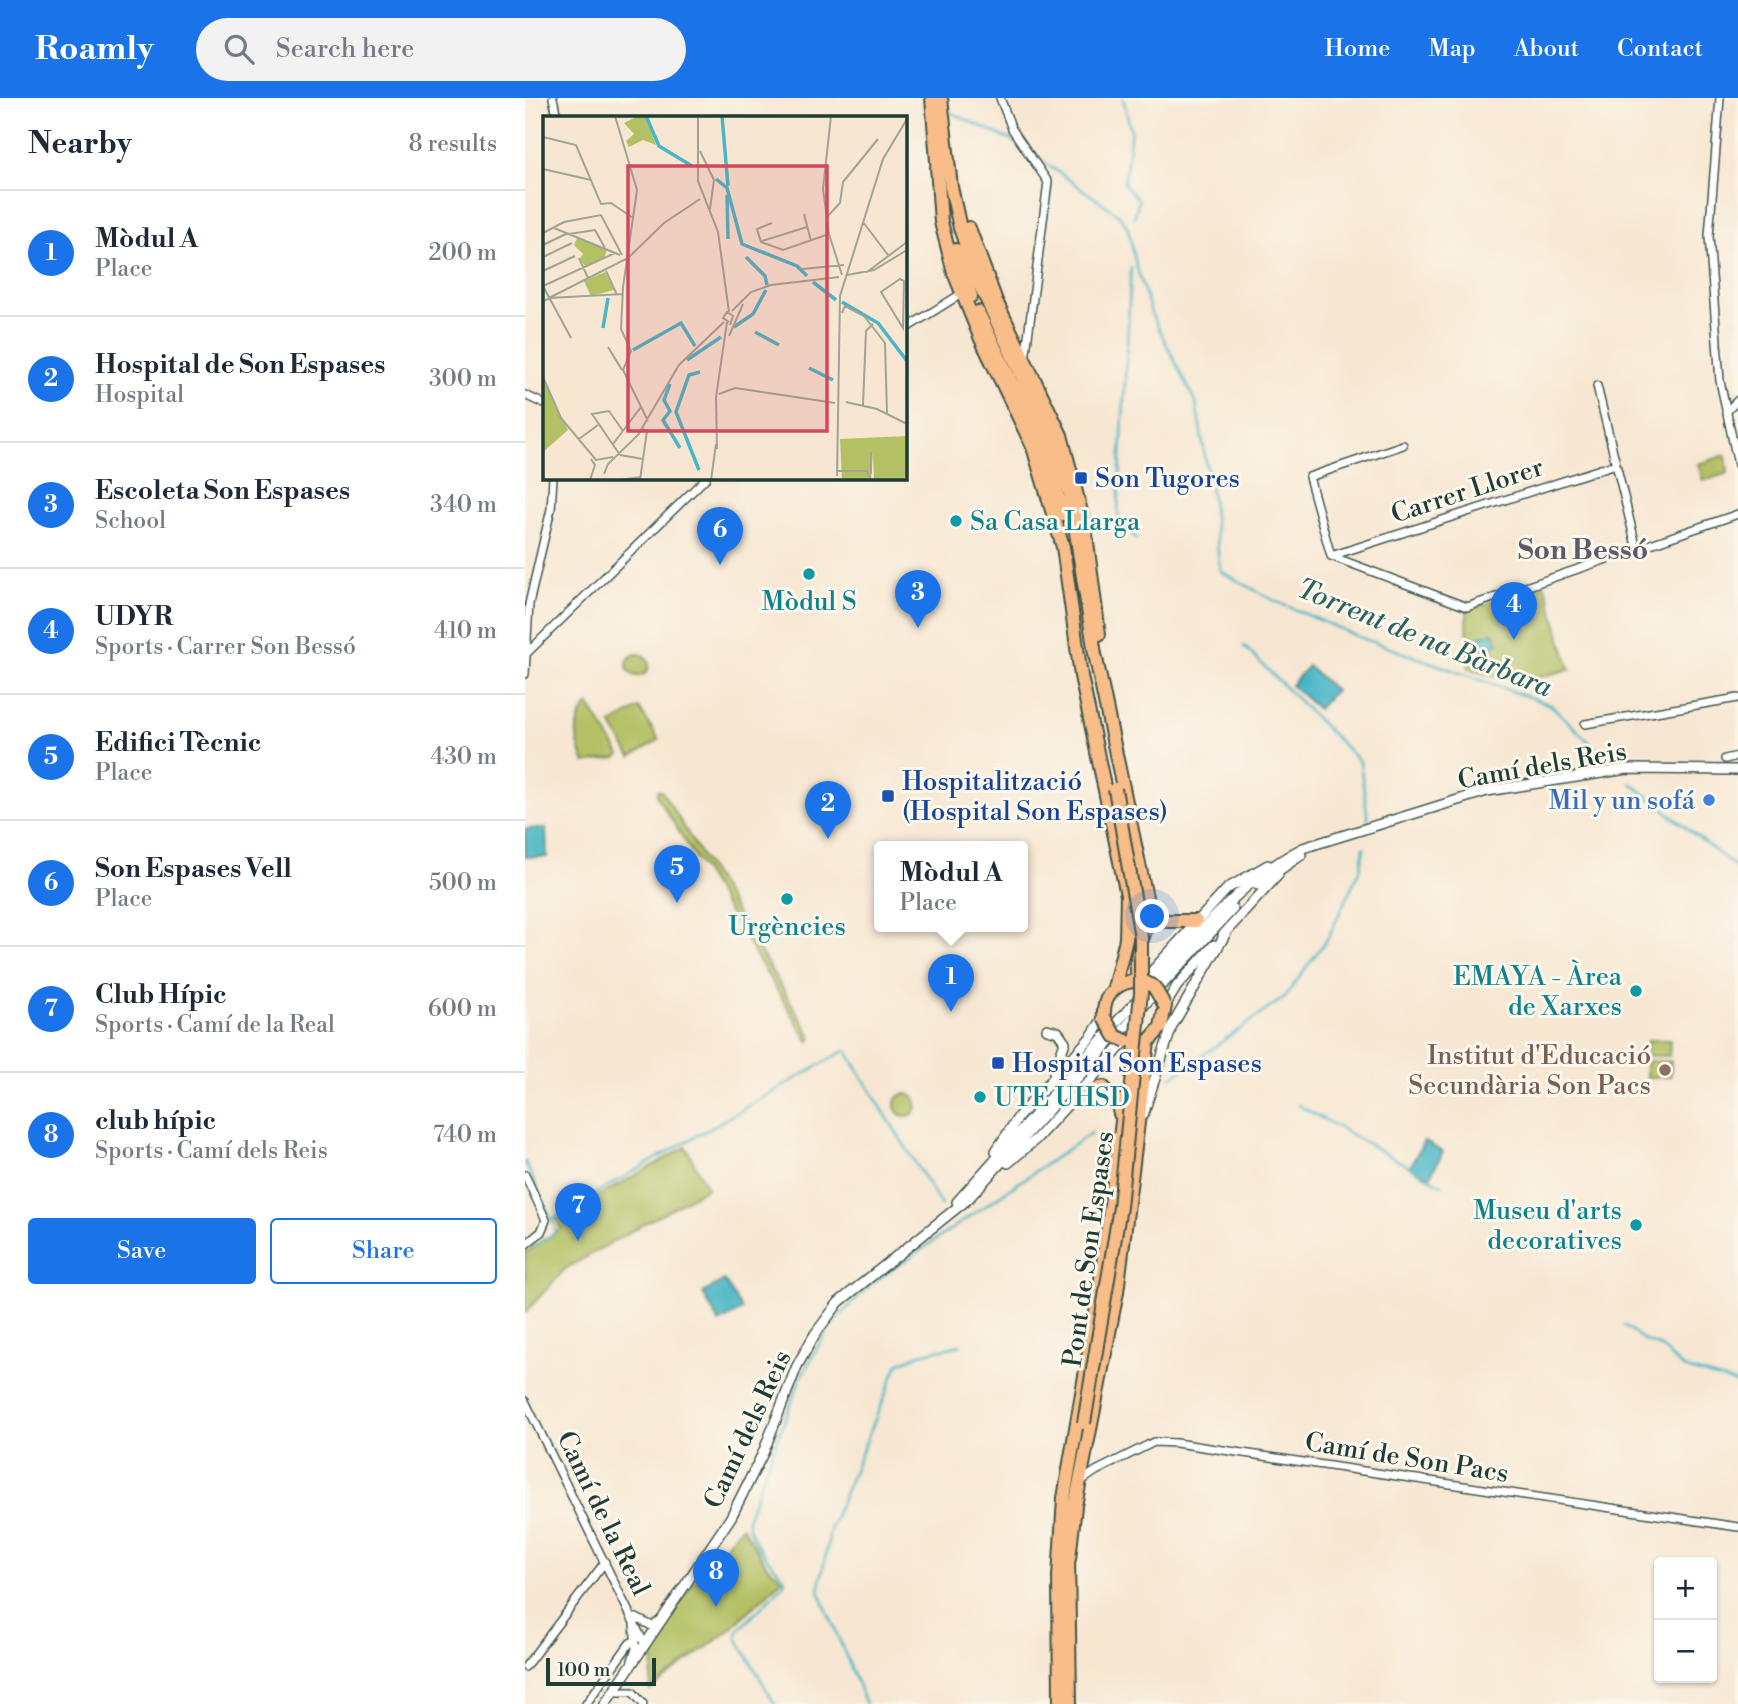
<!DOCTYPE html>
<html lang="en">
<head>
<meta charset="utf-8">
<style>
  :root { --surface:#fff; --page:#f2f2f3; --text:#1f2937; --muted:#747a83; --line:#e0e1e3; --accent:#1a73e8 }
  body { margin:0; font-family:"Libre Bodoni",serif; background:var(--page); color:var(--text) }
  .controls { position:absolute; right:21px; bottom:21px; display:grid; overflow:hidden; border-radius:7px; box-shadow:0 2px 5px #0004 }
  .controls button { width:63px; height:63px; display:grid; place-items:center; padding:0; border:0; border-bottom:2px solid var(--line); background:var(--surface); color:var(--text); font:35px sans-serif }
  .scale { position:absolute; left:21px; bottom:18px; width:110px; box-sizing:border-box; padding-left:7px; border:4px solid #1f3d34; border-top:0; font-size:19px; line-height:24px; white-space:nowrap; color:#1f3d34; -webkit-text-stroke:5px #fbf7ec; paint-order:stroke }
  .you { position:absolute; left:628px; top:819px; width:24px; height:24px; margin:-18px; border:5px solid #fff; border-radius:50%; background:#1a73e8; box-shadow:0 0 0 10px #1a73e833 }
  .badge { display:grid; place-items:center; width:46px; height:46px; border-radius:50%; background:var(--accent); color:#fff; font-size:23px; font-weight:700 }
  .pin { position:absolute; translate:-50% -58px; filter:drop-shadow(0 2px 4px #0008) }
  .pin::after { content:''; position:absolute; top:37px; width:24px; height:21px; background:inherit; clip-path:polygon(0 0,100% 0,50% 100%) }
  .popup { position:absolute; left:349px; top:743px; width:154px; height:91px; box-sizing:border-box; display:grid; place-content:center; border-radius:7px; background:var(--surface); filter:drop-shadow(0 2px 5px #0005); font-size:23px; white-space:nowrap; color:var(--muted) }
  .popup b { font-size:26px; color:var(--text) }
  .popup::after { content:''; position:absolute; left:50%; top:100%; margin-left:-14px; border:14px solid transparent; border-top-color:var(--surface) }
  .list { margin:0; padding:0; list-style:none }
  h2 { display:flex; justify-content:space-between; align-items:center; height:91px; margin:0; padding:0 28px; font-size:30px }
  h2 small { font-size:23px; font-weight:400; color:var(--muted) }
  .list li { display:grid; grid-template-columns:46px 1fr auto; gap:21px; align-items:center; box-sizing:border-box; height:126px; padding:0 28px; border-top:2px solid var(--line) }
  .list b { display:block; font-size:26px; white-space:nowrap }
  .list p { margin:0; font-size:23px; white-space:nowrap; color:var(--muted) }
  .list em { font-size:23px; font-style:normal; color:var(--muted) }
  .actions { display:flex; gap:14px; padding:21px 28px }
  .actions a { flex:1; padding:16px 0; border:2px solid var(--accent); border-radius:7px; text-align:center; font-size:24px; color:var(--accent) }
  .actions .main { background:var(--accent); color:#fff }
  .icon { flex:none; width:38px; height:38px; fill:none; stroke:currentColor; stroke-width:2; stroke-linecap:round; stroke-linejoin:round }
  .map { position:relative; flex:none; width:1213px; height:1606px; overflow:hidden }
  header { display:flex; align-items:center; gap:42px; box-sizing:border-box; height:98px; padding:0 35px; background:var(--accent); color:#fff }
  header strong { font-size:33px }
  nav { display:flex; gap:38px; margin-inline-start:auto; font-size:24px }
  .search { width:490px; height:63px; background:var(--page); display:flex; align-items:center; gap:18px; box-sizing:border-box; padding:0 24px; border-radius:38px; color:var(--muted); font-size:26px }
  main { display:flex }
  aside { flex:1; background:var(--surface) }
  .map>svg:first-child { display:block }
</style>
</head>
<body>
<header>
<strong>Roamly</strong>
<div class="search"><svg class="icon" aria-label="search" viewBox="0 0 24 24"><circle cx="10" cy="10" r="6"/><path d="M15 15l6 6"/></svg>Search here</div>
<nav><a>Home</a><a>Map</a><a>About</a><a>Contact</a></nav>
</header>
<main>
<aside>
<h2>Nearby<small>8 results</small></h2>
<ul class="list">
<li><span class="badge">1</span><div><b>Mòdul A</b><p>Place</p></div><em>200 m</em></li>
<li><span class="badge">2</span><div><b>Hospital de Son Espases</b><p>Hospital</p></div><em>300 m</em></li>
<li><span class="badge">3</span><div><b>Escoleta Son Espases</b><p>School</p></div><em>340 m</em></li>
<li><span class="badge">4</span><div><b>UDYR</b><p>Sports · Carrer Son Bessó</p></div><em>410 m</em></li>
<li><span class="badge">5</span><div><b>Edifici Tècnic</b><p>Place</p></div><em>430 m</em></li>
<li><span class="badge">6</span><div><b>Son Espases Vell</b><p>Place</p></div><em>500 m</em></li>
<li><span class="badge">7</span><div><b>Club Hípic</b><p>Sports · Camí de la Real</p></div><em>600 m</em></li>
<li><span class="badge">8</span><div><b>club hípic</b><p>Sports · Camí dels Reis</p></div><em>740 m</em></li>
</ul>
<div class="actions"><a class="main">Save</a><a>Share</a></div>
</aside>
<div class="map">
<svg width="1213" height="1606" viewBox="0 0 1213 1606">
  <rect width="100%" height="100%" fill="#fbf7ec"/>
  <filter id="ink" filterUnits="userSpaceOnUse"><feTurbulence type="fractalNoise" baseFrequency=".0143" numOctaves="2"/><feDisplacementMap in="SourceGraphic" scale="14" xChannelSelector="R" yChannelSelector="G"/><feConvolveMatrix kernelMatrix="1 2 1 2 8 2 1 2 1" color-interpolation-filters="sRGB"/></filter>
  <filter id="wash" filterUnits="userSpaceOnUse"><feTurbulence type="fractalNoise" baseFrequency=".00686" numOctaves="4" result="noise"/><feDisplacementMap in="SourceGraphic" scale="28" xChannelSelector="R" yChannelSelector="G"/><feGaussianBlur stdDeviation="1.57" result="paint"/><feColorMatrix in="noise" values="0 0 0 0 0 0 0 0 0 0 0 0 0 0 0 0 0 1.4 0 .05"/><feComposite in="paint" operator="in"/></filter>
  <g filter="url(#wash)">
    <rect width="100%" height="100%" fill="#f7e7d2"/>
    <path fill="#b3c063" stroke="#697e4c" stroke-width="2" d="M 1201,357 L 1203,375 L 1178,383 L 1173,366 Z
      M 1020,487 L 1045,571 L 992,585 L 986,572 L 968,578 L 943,571 L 942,512 Z
      M102 567a11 11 0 1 1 22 0a11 11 0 1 1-22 0Z
      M 64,607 L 95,657 L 91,660 L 60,665 C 51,646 46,622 64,607 Z
      M 114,610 L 134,642 L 106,659 L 86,626 Z
      M 133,692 L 137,693 L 287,939 L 284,944 L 132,698 Z
      M 1122,942 L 1145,942 L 1144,958 L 1122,958 Z
      M 1121,963 L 1146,963 L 1146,979 L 1121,979 Z
      M370 1007a11 11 0 1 1 22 0a11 11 0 1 1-22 0Z
      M 161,1049 L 182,1090 L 40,1171 L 0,1215 L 0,1155 L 36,1131 L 31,1122 Z
      M 217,1428 L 242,1468 L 258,1481 L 202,1534 L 125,1592 C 127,1576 127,1557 133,1543 C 152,1500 187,1463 217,1428 Z"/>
    <path fill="#49b5c5" stroke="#34797c" stroke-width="2" d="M 969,534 L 973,546 L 947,554 L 943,542 Z
      M 783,568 L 810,592 L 793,611 L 766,587 Z
      M 21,730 L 22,759 L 0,759 L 0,731 Z
      M 899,1043 L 918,1054 L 905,1079 L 885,1069 Z
      M 199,1182 L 217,1212 L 194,1225 L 178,1195 Z"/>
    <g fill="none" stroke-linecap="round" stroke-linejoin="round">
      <path stroke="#49b5c5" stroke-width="2.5" d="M 598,0 L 606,33 L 599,86 L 614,102 L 609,120
        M 427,15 L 492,45
        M 509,57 L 594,117 L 603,130 L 611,167 L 626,215 L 671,305 L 687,400 L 695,473 L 750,503 L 831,538 L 1026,607 L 1087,666
        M 606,170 L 593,414 L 594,423 L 612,441
        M 719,548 L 835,664 L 843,722
        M 1106,685 L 1213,771
        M 647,979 L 760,899 L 804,838 L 836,769 L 839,749
        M 773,1007 L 917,1087
        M 0,1064 L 30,1129 L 30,1135 L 7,1149
        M 26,1121 L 321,952 L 416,1107
        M 1099,1227 L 1120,1243 L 1136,1249 L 1158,1270 L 1213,1286
        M 250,1606 L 212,1540 L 213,1533 L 259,1486 L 260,1480 C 243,1462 226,1445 222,1421 L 275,1281 L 304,1229 L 345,1187 L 566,1035
        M 341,1606 L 294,1493 L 306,1428 L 373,1266 L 395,1256 L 436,1247"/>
    </g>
  </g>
  <g filter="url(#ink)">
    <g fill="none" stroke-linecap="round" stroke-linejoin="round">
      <g stroke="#3f564c" stroke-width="10">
        <path id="minor" d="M 28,0 L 32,19
          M 475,0 L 487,31 L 523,84 L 500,262
          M 1195,0 L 1184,138 L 1195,283 L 1213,367
          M 380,231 L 436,196
          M 1072,288 L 1112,452
          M 0,297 L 19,306
          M 1201,314 L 1213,302
          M 878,347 L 784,379 L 806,458 L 942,509 L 1213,416
          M 806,458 L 1091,366
          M 0,557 L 181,380
          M 0,576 L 4,506 L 26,411 L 28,380
          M 1060,626 L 1213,600
          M 1200,661 L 1213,658
          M 0,1077 L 21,1122 L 16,1134 L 0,1147
          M 0,1303 L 120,1547
          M 555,1384 L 571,1373 L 629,1344 L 651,1345 L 1213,1429
          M 111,1520 L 127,1528 L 134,1523
          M 107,1562 L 111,1551 L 109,1526
          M 0,1569 L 80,1464
          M 88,1594 L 108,1594 L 118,1606
          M 61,1606 L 105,1545 L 110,1543"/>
      </g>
      <g stroke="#3f564c" stroke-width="12">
        <path id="tertiary" d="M 733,787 L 776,757
          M 698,837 L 753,777
          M 631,881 C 675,835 720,779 778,750 L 962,693 L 1102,671 L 1213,672
          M 618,883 L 703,790 L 743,767
          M 638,886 L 708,811
          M 640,908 L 652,888 L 689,847
          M 590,926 L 615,899
          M 522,931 L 533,934 L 540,944 L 529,974
          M 598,932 L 627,898
          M 618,1017 L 647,928 L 701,835
          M 471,1053 L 494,1018 L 566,939 L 579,919
          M 483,1065 L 511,1041 L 601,943
          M 432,1104 L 580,938
          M 80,1606 L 206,1419 L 238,1355 L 272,1268 L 290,1236 L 314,1204 L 443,1101 L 586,943"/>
      </g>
      <g stroke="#3f564c" stroke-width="16">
        <path id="primary" d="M 407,0 L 413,76
          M 416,0 L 426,89 L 435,130 L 454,185 L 529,347 L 545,396 L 570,556 L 623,809 C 625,837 607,847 613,882
          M 412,69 L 416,124 L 429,175 L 456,241 L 508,349 L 538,449 L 556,578 L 602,797 L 601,841 L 589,890
          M 444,130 L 471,203 L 536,337 L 560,429 L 574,536
          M 431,152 L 446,198
          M 453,214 L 520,354 L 538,416
          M 623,809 L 641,823 L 671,823
          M 579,919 C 577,895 595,881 618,883
          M 554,994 L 578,989 L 592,1003 L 595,1016
          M 543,1454 L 545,1606
          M 544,1461 L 550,1408 L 592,1194 L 623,944 L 636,929 L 640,908
          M 535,1606 L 534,1479 L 539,1400 L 574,1196 L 600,1001"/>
      </g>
      <use href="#minor" stroke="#fff" stroke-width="7"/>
      <use href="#tertiary" stroke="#fff" stroke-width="9"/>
      <use href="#primary" stroke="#f8bd88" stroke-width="12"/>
      <g stroke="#3f564c" stroke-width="16" stroke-linecap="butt">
        <path id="primary-bridge" d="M 618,883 L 629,889 L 640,908
          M 579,919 L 590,938 L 601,943
          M 559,1325 L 595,1109 L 616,895 L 616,839 L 590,691"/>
      </g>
      <use href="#primary-bridge" stroke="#f8bd88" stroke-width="12"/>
    </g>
  </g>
  <g fill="#1a4fb4" stroke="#fbf7ec" stroke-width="2.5">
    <rect x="549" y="373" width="14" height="14" rx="3.5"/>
    <rect x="356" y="691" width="14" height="14" rx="3.5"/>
    <rect x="466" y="958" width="14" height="14" rx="3.5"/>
  </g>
  <g fill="#0f9aa8" stroke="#fbf7ec" stroke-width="2.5">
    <circle cx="431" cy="423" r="7"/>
    <circle cx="284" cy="476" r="7"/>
    <circle cx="262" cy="801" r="7"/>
    <circle cx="1111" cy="893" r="7"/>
    <circle cx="455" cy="999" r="7"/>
    <circle cx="1111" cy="1127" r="7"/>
  </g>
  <circle fill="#3f7fe0" stroke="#fbf7ec" stroke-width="2.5" cx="1184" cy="702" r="7"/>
  <circle fill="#8d6e63" stroke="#fbf7ec" stroke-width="2.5" cx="1140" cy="972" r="7"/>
  <g text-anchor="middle" stroke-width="6" stroke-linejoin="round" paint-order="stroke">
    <g font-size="26" fill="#164399" stroke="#fbf7ec" text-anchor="start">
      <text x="570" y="389">Son Tugores</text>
      <text x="377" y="692">Hospitalització<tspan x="377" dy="30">(Hospital Son Espases)</tspan></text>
      <text x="487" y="974">Hospital Son Espases</text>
    </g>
    <g font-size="26" fill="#1f3d34" stroke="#fbf7ec">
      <text transform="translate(942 392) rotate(-18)" y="9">Carrer Llorer</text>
      <text transform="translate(1017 667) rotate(-10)" y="9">Camí dels Reis</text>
      <text transform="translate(563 1151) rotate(-82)" y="9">Pont de Son Espases</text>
      <text transform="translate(222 1331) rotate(-65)" y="9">Camí dels Reis</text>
      <text transform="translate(882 1359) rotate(9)" y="9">Camí de Son Pacs</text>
      <text transform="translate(79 1415) rotate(64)" y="9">Camí de la Real</text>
    </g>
    <g font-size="26" fill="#0d838f" stroke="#fbf7ec" text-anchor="start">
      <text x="445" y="432">Sa Casa Llarga</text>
      <text x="284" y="512" text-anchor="middle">Mòdul S</text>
      <text x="262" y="837" text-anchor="middle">Urgències</text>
      <text x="1097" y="887" text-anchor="end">EMAYA - Àrea<tspan x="1097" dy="30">de Xarxes</tspan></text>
      <text x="469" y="1008">UTE UHSD</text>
      <text x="1097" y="1121" text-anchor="end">Museu d'arts<tspan x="1097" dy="30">decoratives</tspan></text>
    </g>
    <g font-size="26" fill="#366cbe" stroke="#fbf7ec" text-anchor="end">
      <text x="1170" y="711">Mil y un sofá</text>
    </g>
    <g font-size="26" fill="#785e54" stroke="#fbf7ec" text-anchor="end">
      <text x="1126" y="966">Institut d'Educació<tspan x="1126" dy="30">Secundària Son Pacs</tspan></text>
    </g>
    <g font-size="28" font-weight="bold" fill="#5d5b6a" stroke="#fbf7ec">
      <text x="1058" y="461">Son Bessó</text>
    </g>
    <g font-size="28" font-style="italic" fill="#2c6160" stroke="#fbf7ec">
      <text transform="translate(900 539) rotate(22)" y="10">Torrent de na Bàrbara</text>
    </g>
  </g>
  <g transform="translate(18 18)">
    <rect width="364" height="364" fill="#f7e7d2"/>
    <path d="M 95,0 L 102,0 L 113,29 L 100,24 L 86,31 L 83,25 L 91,18 L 81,7 ZM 34,122 L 64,134 L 61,142 L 42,150 L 37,143 L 40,138 L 31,129 ZM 62,156 L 71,174 L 48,180 L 41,165 ZM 0,264 L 25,314 L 0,336 ZM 364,320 L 364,364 L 331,364 L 330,337 L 328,364 L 299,364 L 297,323 Z" fill="#b3c063"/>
    <path fill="none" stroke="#49b5c5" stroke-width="3.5" d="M 103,0 L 116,30 L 149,50M 179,0 L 185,70M 173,63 L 184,72 L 199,128 L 254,150 L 264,160M 184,79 L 185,123M 203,141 L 222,160 L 224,169M 270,166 L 293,184M 299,186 L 335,207 L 364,245M 191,211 L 210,198 L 223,174M 60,212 L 65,182M 212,216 L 236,229M 90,234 L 138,207 L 152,230M 144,244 L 178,221M 266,252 L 290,264M 127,268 L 121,284 L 127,295 L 120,304 L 137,332M 156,354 L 133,296 L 146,259 L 157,256"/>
    <path fill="none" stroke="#a1a393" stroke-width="2" d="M 72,0 L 94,74 L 80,171 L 78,213 L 88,235 L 80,254 L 105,305M 155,0 L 155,65 L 175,116 L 186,196M 288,0 L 280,73 L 286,118 L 299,159M 0,21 L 33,29 L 58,88 L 68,87 L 90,102M 157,35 L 171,64 L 167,93M 0,53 L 48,64M 261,98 L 268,125M 283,102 L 297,87 L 300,66 L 335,23M 320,106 L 345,139M 229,107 L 214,113 L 218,126 L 240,134 L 286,118M 11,112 L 77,139M 0,117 L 21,106 L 58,99 L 79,139M 26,118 L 52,114 L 62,132M 219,125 L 264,111M 0,129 L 23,118M 0,141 L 29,127M 36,142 L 45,162M 259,153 L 301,149M 0,155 L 32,140M 63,155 L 74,179M 324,156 L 364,126M 304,159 L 331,154 L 364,134M 357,163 L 361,165 L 360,212 L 338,176 ZM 0,170 L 72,137M 0,170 L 28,222M 6,182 L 85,142 L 121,107 L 157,83M 0,186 L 6,182 L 80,178M 189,195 L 208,176 L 228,169 L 296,161M 299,197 L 302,190 L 321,200 L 342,227 L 344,297M 186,206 L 180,202 L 184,196 L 190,200 L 187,209M 186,220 L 200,188M 65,231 L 79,254M 0,261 L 18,302M 176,278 L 192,272 L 292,287M 303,286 L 334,293 L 364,308M 320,289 L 323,215 L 330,208M 18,302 L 53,344 L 70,341M 36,323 L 55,309M 70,328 L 98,291M 174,333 L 173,281 L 184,206M 328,336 L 328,358M 77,339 L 49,298 L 66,295 L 80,315M 77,339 L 100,343M 294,355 L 324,355 L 328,364M 61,358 L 65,348 L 95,319 L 136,249 L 181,206M 294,360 L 297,180 L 340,43 L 364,3M 47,364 L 52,349 L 48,343M 76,364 L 98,361M 97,364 L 104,315 L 100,313M 168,364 L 173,328"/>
    <path fill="#d1495b" fill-opacity="0.15" stroke="#d1495b" stroke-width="3.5" d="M 85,50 L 284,50 L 284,315 L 85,315 Z"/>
    <rect width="364" height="364" fill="none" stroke="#1f3d34" stroke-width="3.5"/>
  </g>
</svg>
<div class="controls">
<button>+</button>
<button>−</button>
</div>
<div class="scale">100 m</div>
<div class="you"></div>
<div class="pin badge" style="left:426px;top:914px">1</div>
<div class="popup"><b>Mòdul A</b>Place</div>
<div class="pin badge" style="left:303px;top:741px">2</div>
<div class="pin badge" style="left:393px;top:530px">3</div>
<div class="pin badge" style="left:989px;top:542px">4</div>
<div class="pin badge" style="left:152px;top:805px">5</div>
<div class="pin badge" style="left:195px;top:467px">6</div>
<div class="pin badge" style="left:53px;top:1143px">7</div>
<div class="pin badge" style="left:191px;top:1509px">8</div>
</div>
</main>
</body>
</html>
